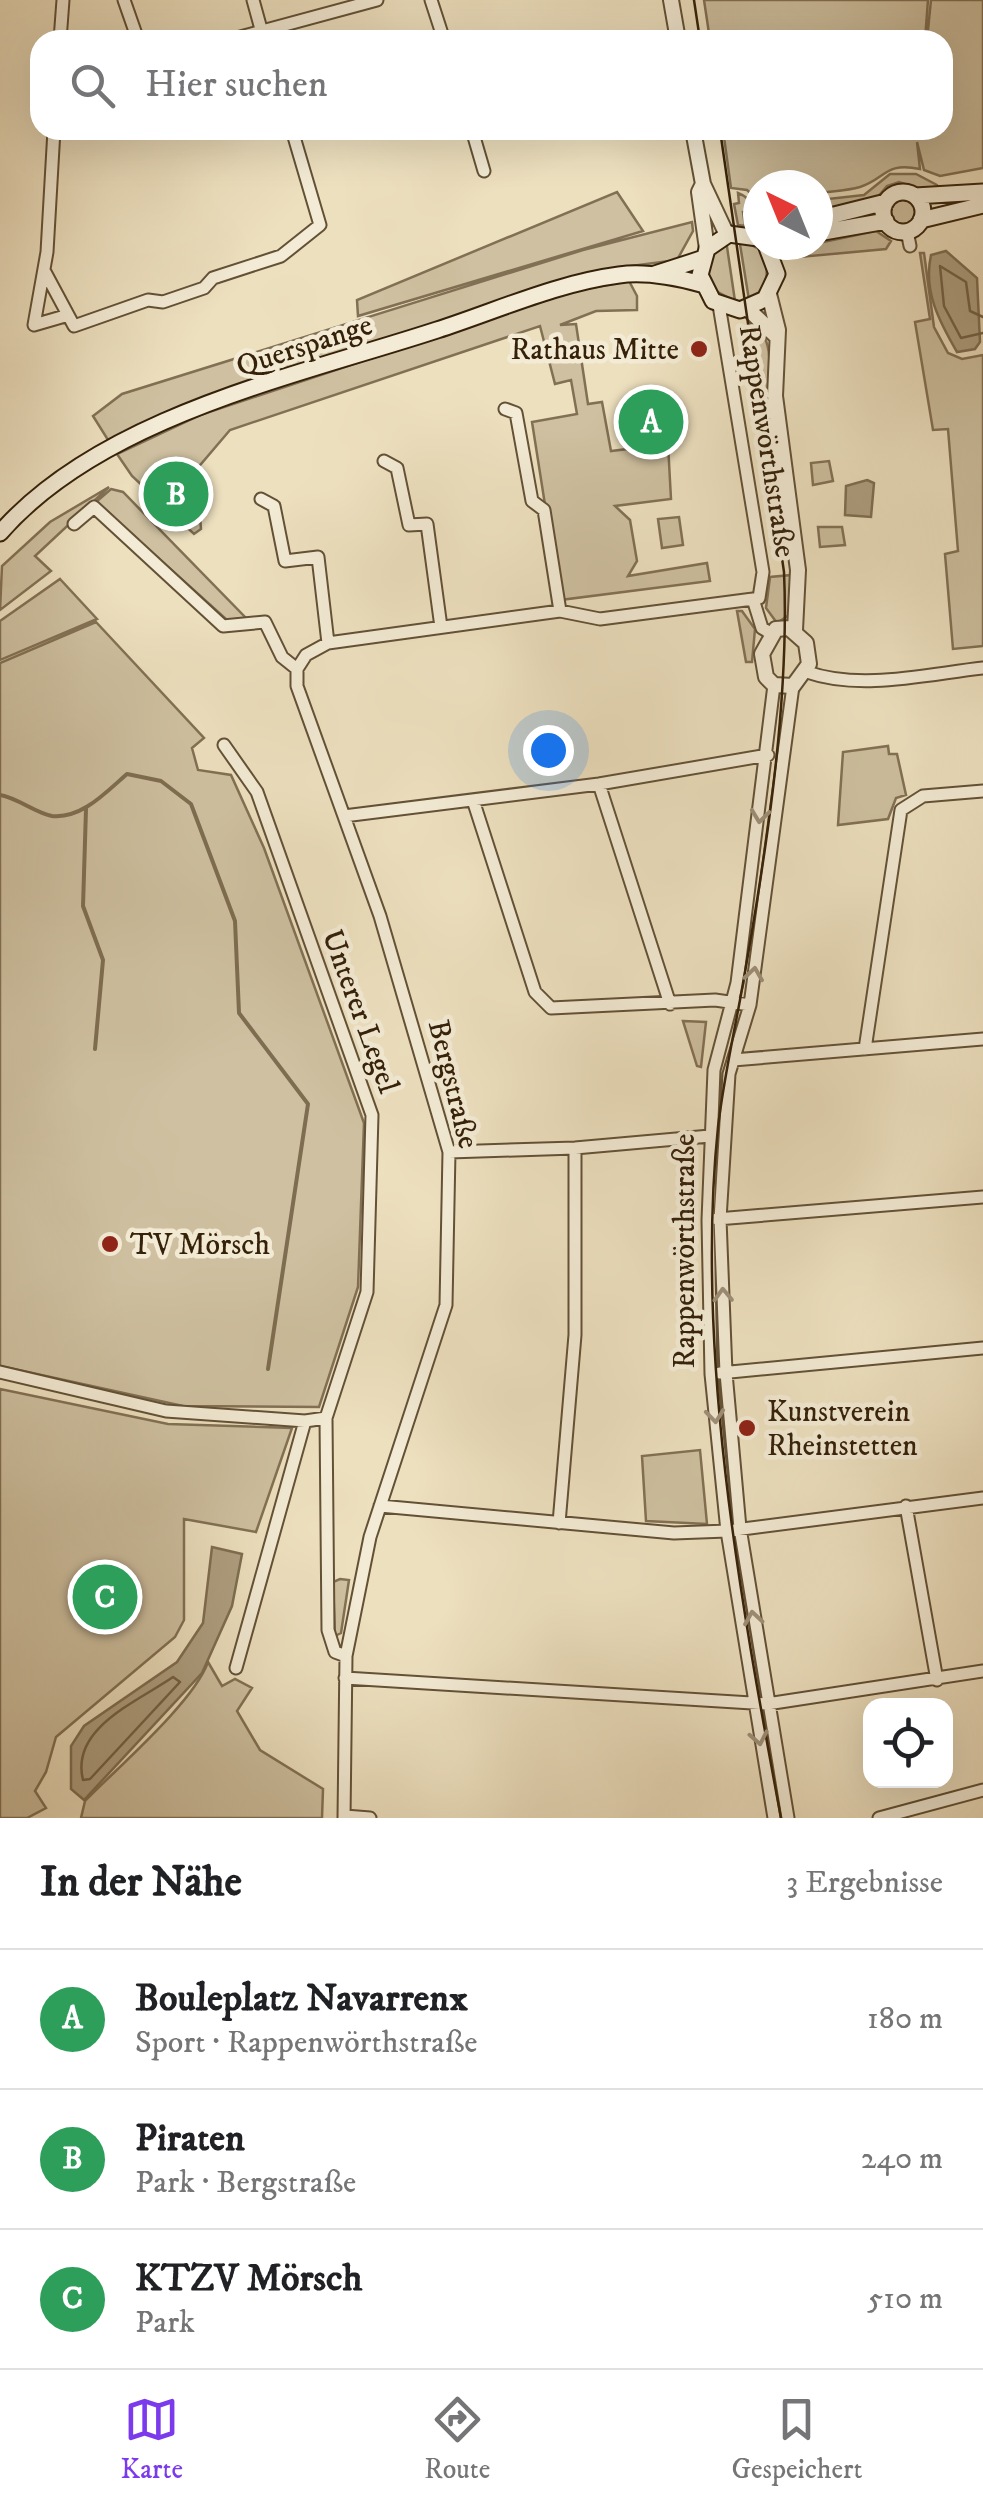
<!DOCTYPE html>
<html lang="de">
<head>
<meta charset="utf-8">
<style>
  :root { --surface:#fff; --page:#f6f6f6; --text:#202124; --muted:#757577; --line:#e0e0e0; --accent:#7c3aed }
  body { margin:0; font-family:"IM FELL DW Pica",serif; background:var(--page); color:var(--text) }
  .controls { position:absolute; right:30px; bottom:30px; display:grid; overflow:hidden; border-radius:20px; box-shadow:0 10px 40px #0002 }
  .controls button { width:90px; height:90px; display:grid; place-items:center; padding:0; border:0; border-bottom:2px solid var(--line); background:var(--surface); color:var(--text); font:50px sans-serif }
  .compass { position:absolute; left:743px; top:170px; width:90px; height:90px; border-radius:50%; background:var(--surface); box-shadow:0 10px 40px #0002; rotate:317deg }
  .you { position:absolute; left:548px; top:750px; width:35px; height:35px; margin:-25px; border:8px solid #fff; border-radius:50%; background:#1a73e8; box-shadow:0 0 0 15px #1a73e833 }
  .badge { display:grid; place-items:center; width:65px; height:65px; border-radius:50%; background:var(--accent); color:#fff; font-size:32px; font-weight:700 }
  .pin { position:absolute; translate:-50% -50%; border:5px solid #fff; box-shadow:0 2px 10px #0006 }
  .list { margin:0; padding:0; list-style:none }
  h2 { display:flex; justify-content:space-between; align-items:center; height:130px; margin:0; padding:0 40px; font-size:42px }
  h2 small { font-size:32px; font-weight:400; color:var(--muted) }
  .list li { display:grid; grid-template-columns:65px 1fr auto; gap:30px; align-items:center; box-sizing:border-box; height:140px; padding:0 40px; border-top:2px solid var(--line) }
  .list b { display:block; font-size:38px; white-space:nowrap }
  .list p { margin:0; font-size:32px; white-space:nowrap; color:var(--muted) }
  .list em { font-size:32px; font-style:normal; color:var(--muted) }
  .icon { flex:none; width:55px; height:55px; fill:none; stroke:currentColor; stroke-width:2; stroke-linecap:round; stroke-linejoin:round }
  .map { position:relative; flex:none; width:983px; height:1818px; overflow:hidden }
  .search { position:absolute; background:var(--surface); box-shadow:0 10px 40px #0002; left:30px; right:30px; top:30px; height:110px; display:flex; align-items:center; gap:25px; box-sizing:border-box; padding:0 35px; border-radius:30px; color:var(--muted); font-size:38px }
  .sheet { height:550px; background:var(--surface) }
  nav { display:flex; justify-content:space-around; align-items:center; box-sizing:border-box; height:140px; border-top:2px solid var(--line); background:var(--surface); font-size:28px; color:var(--muted) }
  nav a { display:grid; justify-items:center; gap:5px }
  nav .on { color:var(--accent) }
  .map>svg:first-child { display:block }
</style>
</head>
<body>
<div class="map">
<svg width="983" height="1818" viewBox="0 0 983 1818">
  <rect width="100%" height="100%" fill="#ede0bf"/>
  <filter id="stains"><feTurbulence type="fractalNoise" baseFrequency=".002" numOctaves="4"/><feColorMatrix values="0 0 0 0 .2 0 0 0 0 .09 0 0 0 0 .02 0 0 0 .5 -.17"/></filter>
  <radialGradient id="worn" r=".72"><stop offset=".6" stop-color="#630" stop-opacity="0"/><stop offset="1" stop-color="#630" stop-opacity=".3"/></radialGradient>
  <path fill="#cec0a0" stroke="#827054" stroke-width="2.5" d="M 704,0 L 928,0 L 925,40 L 710,40 Z
    M 931,0 L 983,0 L 983,168 L 940,176 L 924,170 L 917,142 L 920,169 C 884,162 887,178 860,187 C 847,191 831,191 818,193 L 818,185 L 758,185 L 758,200 L 747,190 L 731,188 L 723,130 L 943,130 L 943,40 L 927,40 Z
    M 890,174 L 916,174 L 937,185 L 940,195 L 899,182 L 887,186 L 876,199 L 818,216 L 818,200 L 864,195 Z
    M 617,192 L 643,231 L 358,316 L 357,300 Z
    M 738,193 C 754,199 758,213 758,230 L 753,227 L 749,211 L 743,212 L 745,226 L 738,225 L 734,204 L 739,203 Z
    M889 212a14 14 0 1 1 28 0a14 14 0 1 1-28 0Z
    M 692,222 L 693,231 L 677,260 L 616,268 L 179,410 L 108,440 L 93,416 L 122,394 L 583,250 Z
    M 876,231 L 891,241 L 886,249 L 800,257 L 799,247 Z
    M 739,238 L 764,252 C 769,272 769,289 749,300 Z
    M 726,240 L 735,301 L 714,290 L 706,271 L 709,253 Z
    M 920,253 L 924,253 L 934,327 L 948,353 L 962,359 L 983,355 L 983,646 L 953,649 L 945,554 L 958,551 L 948,429 L 933,430 L 915,322 L 930,319 Z
    M 629,281 L 637,296 L 637,310 L 596,311 L 560,325 L 576,324 L 588,404 L 602,402 L 611,451 L 668,444 L 671,499 L 615,506 L 630,520 L 637,561 L 628,576 L 707,563 L 710,581 L 560,600 L 532,422 L 577,414 L 571,380 L 555,384 L 540,326 L 230,430 L 196,470 L 201,529 L 194,534 L 132,476 L 117,454 L 200,415 L 574,291 Z
    M 750,321 C 775,337 770,368 767,394 L 763,394 Z
    M 665,407 L 669,433 L 638,438 L 634,412 Z
    M 829,461 L 833,481 L 813,485 L 811,463 Z
    M 109,487 L 35,556 L 51,571 L 0,610 L 2,566 L 50,522 Z
    M 111,489 L 123,492 L 246,618 L 227,620 L 96,502 Z
    M 679,517 L 683,545 L 662,548 L 658,519 Z
    M 818,527 L 842,527 L 845,545 L 820,547 Z
    M 792,575 L 789,615 L 777,623 L 766,608 L 770,577 Z
    M 60,579 L 97,619 L 0,660 L 0,621 Z
    M 737,611 L 742,611 L 755,629 L 752,662 L 746,662 Z
    M 96,622 L 204,738 L 192,748 L 198,770 L 231,775 L 264,848 L 364,1123 L 358,1287 L 319,1407 L 183,1406 L 0,1366 L 0,663 Z
    M 888,746 L 889,754 L 897,754 L 906,795 L 896,798 L 888,819 L 838,825 L 843,752 Z
    M 683,1021 L 706,1022 L 701,1067 L 697,1066 Z
    M 0,1389 L 168,1424 L 292,1428 L 256,1532 L 184,1519 L 184,1620 L 175,1637 L 56,1737 L 46,1772 L 35,1791 L 46,1808 L 27,1818 L 0,1818 Z
    M 700,1450 L 707,1524 L 646,1521 L 642,1456 Z
    M 340,1579 L 349,1580 L 341,1633 L 335,1636 L 333,1582 Z
    M 208,1662 L 222,1686 L 235,1679 L 252,1688 L 237,1711 L 260,1750 L 323,1789 L 322,1818 L 81,1818 L 85,1801 C 117,1768 194,1702 208,1662 Z"/>
  <path fill="#ae9f81" stroke="#7e6d51" stroke-width="2.5" d="M 946,251 L 977,278 L 980,342 L 975,349 L 957,352 C 939,321 923,291 931,255 Z
    M 867,480 L 874,483 L 871,517 L 845,515 L 846,486 Z
    M 212,1547 L 242,1554 L 232,1606 L 202,1673 L 84,1800 L 71,1789 L 71,1746 L 84,1726 L 177,1662 L 203,1623 Z"/>
  <g fill="none" stroke-linecap="round" stroke-linejoin="round">
    <path stroke="#726045" stroke-width="2.5" d="M 983,317 L 970,311 L 966,282 L 940,266 L 944,306 L 961,338 L 983,333
      M 173,1677 L 180,1682 L 90,1779 L 83,1780 C 70,1728 137,1702 173,1677 Z"/>
    <path stroke="#7e6d51" stroke-width="4" d="M 0,795 C 18,798 35,813 52,816 C 82,819 106,792 127,774 L 161,781 L 191,804 L 235,921 L 239,1013 L 308,1104 L 268,1369
      M 86,809 L 83,906 L 103,960 L 95,1049"/>
    <g stroke="#635136" stroke-width="15">
      <path id="minor" d="M 124,0 L 138,40
        M 253,0 L 264,40
        M 431,0 L 444,40
        M 60,40 L 63,0
        M 229,40 L 377,0
        M 54,130 L 47,252 L 34,325 L 65,316
        M 472,130 L 484,171
        M 907,231 L 910,246
        M 45,272 L 74,326 L 148,300 L 163,302 L 204,288 L 213,278 L 281,256 L 320,225 L 292,130
        M 719,305 L 763,572 L 759,598 L 753,599 L 762,628 L 772,634
        M 505,409 L 516,413 L 532,501 L 544,510 L 560,611
        M 384,461 L 397,468 L 409,525 L 427,524 L 441,627
        M 261,499 L 274,506 L 285,561 L 318,557 L 328,643
        M 74,524 L 94,507 L 223,626 L 265,622 L 282,657 L 297,669
        M 297,669 L 297,686 L 380,916 L 449,1152 L 446,1305 L 370,1537 L 346,1656 L 344,1818
        M 297,669 L 306,655 L 328,643 L 560,611 L 600,619 L 753,599
        M 807,672 C 861,691 928,674 983,668
        M 774,685 L 737,983 L 714,1070 L 708,1220 L 711,1374 L 727,1531 L 774,1818
        M 224,745 L 257,792 L 372,1115 L 367,1292 L 326,1418 L 328,1630 L 335,1652 L 346,1656
        M 599,784 L 670,1004
        M 473,800 L 535,992 L 551,1008 L 715,1000 L 750,1005
        M 344,816 L 599,784 L 768,755
        M 865,1049 L 901,810 L 923,796 L 983,791
        M 733,1060 L 983,1039
        M 449,1152 L 575,1148 L 710,1136
        M 717,1219 L 983,1197
        M 0,1372 L 166,1411 L 305,1421 L 326,1418
        M 720,1373 L 983,1348
        M 380,1506 L 674,1533 L 727,1531 L 983,1498
        M 906,1506 L 937,1680
        M 559,1523 L 575,1335 L 575,1148
        M 236,1668 L 305,1421
        M 345,1678 L 767,1704 L 983,1671
        M 345,1816 L 370,1818
        M 788,1818 L 740,1528 L 726,1373 L 720,1219 L 729,1074 L 750,1005 L 793,686
        M 879,1818 L 983,1790"/>
    </g>
    <g stroke="#635136" stroke-width="18">
      <path id="tertiary" d="M 671,0 L 678,40
        M 693,130 L 703,184 L 727,235
        M 703,184 L 699,192 L 707,249
        M 769,294 L 778,330 L 775,396 L 798,570 L 795,630
        M 748,309 L 776,336
        M 789,628 L 806,643 L 809,664 L 793,686 L 774,685 L 766,677 L 762,654 L 776,629 Z"/>
    </g>
    <g stroke="#352109" stroke-width="19">
      <path id="secondary" d="M883 212a20 20 0 1 1 40 0a20 20 0 1 1-40 0Z
        M 915,196 L 983,192
        M 818,219 L 886,202
        M 921,220 L 983,205
        M 818,233 L 886,221
        M 758,238 L 729,234 L 707,249 L 700,275 L 713,301 L 740,310 L 765,299 L 777,274 L 766,245
        M 655,274 L 701,259
        M 0,533 C 101,417 296,376 437,330 C 496,311 557,283 619,275 C 646,271 675,277 701,284"/>
    </g>
    <use href="#minor" stroke="#f3ebd5" stroke-width="11"/>
    <use href="#tertiary" stroke="#f3ebd5" stroke-width="14"/>
    <use href="#secondary" stroke="#f3ebd5" stroke-width="15"/>
    <path stroke="#352109" stroke-width="2.5" d="M 694,0 L 700,40
      M 720,130 L 784,572 C 790,706 764,867 740,1000 C 732,1043 723,1084 718,1127 C 695,1350 740,1599 781,1818"/>
  </g>
  <defs><path id="oneway-chevron" d="M-2-3.5L2.5 0L-2 3.5" fill="none" stroke-width="1.6" stroke-linecap="round" stroke-linejoin="round" transform="scale(2.5)"/></defs>
  <g stroke="#9e9079">
    <use href="#oneway-chevron" transform="translate(760 816) rotate(97)"/>
    <use href="#oneway-chevron" transform="translate(754 974) rotate(-82)"/>
    <use href="#oneway-chevron" transform="translate(723 1295) rotate(-92)"/>
    <use href="#oneway-chevron" transform="translate(715 1416) rotate(84)"/>
    <use href="#oneway-chevron" transform="translate(753 1618) rotate(-99)"/>
    <use href="#oneway-chevron" transform="translate(759 1738) rotate(79)"/>
  </g>
  <g fill="#8f2418" stroke="#f3ebd5" stroke-width="4">
    <circle cx="699" cy="349" r="10"/>
    <circle cx="110" cy="1244" r="10"/>
    <circle cx="747" cy="1428" r="10"/>
  </g>
  <g text-anchor="middle" stroke-width="9" stroke-linejoin="round" paint-order="stroke">
    <g font-size="30" fill="#352109" stroke="#f3ebd5">
      <text transform="translate(304 345) rotate(-18)" y="10">Querspange</text>
      <text transform="translate(768 441) rotate(81)" y="10">Rappenwörthstraße</text>
      <text transform="translate(361 1011) rotate(70)" y="10">Unterer Legel</text>
      <text transform="translate(454 1084) rotate(76)" y="10">Bergstraße</text>
      <text transform="translate(684 1251) rotate(-90)" y="10">Rappenwörthstraße</text>
    </g>
    <g font-size="30" fill="#352109" stroke="#f3ebd5" text-anchor="start">
      <text x="679" y="359" text-anchor="end">Rathaus Mitte</text>
      <text x="130" y="1254">TV Mörsch</text>
      <text x="767" y="1421">Kunstverein<tspan x="767" dy="34">Rheinstetten</tspan></text>
    </g>
  </g>
  <rect width="100%" height="100%" filter="url(#stains)"/>
  <rect width="100%" height="100%" fill="url(#worn)"/>
</svg>
<div class="controls">
<button><svg class="icon" aria-label="locate" viewBox="0 0 24 24"><circle cx="12" cy="12" r="6"/><path d="M12 2v4M12 18v4M2 12h4M18 12h4"/></svg></button>
</div>
<svg class="compass" viewBox="-18 -18 36 36"><path d="M0-13l5 13h-10z" fill="#e53935"/><path d="M0 13l5-13h-10z" fill="#757577"/></svg>
<div class="you"></div>
<div class="pin badge" style="left:651px;top:422px;background:#2e9e5b">A</div>
<div class="pin badge" style="left:176px;top:494px;background:#2e9e5b">B</div>
<div class="pin badge" style="left:105px;top:1597px;background:#2e9e5b">C</div>
<div class="search"><svg class="icon" aria-label="search" viewBox="0 0 24 24"><circle cx="10" cy="10" r="6"/><path d="M15 15l6 6"/></svg>Hier suchen</div>
</div>
<section class="sheet">
<h2>In der Nähe<small>3 Ergebnisse</small></h2>
<ul class="list">
<li><span class="badge" style="background:#2e9e5b">A</span><div><b>Bouleplatz Navarrenx</b><p>Sport · Rappenwörthstraße</p></div><em>180 m</em></li>
<li><span class="badge" style="background:#2e9e5b">B</span><div><b>Piraten</b><p>Park · Bergstraße</p></div><em>240 m</em></li>
<li><span class="badge" style="background:#2e9e5b">C</span><div><b>KTZV Mörsch</b><p>Park</p></div><em>510 m</em></li>
</ul>
</section>
<nav>
<a class="on"><svg class="icon" aria-label="map" viewBox="0 0 24 24"><path d="M3 6l6-2 6 2 6-2v14l-6 2-6-2-6 2zM9 4v14M15 6v14"/></svg>Karte</a>
<a><svg class="icon" aria-label="directions" viewBox="0 0 24 24"><path d="M12 3l9 9-9 9-9-9zM9 14v-3h6M13 9l2 2-2 2"/></svg>Route</a>
<a><svg class="icon" aria-label="saved" viewBox="0 0 24 24"><path d="M7 4h10v16l-5-4-5 4z"/></svg>Gespeichert</a>
</nav>
</body>
</html>
